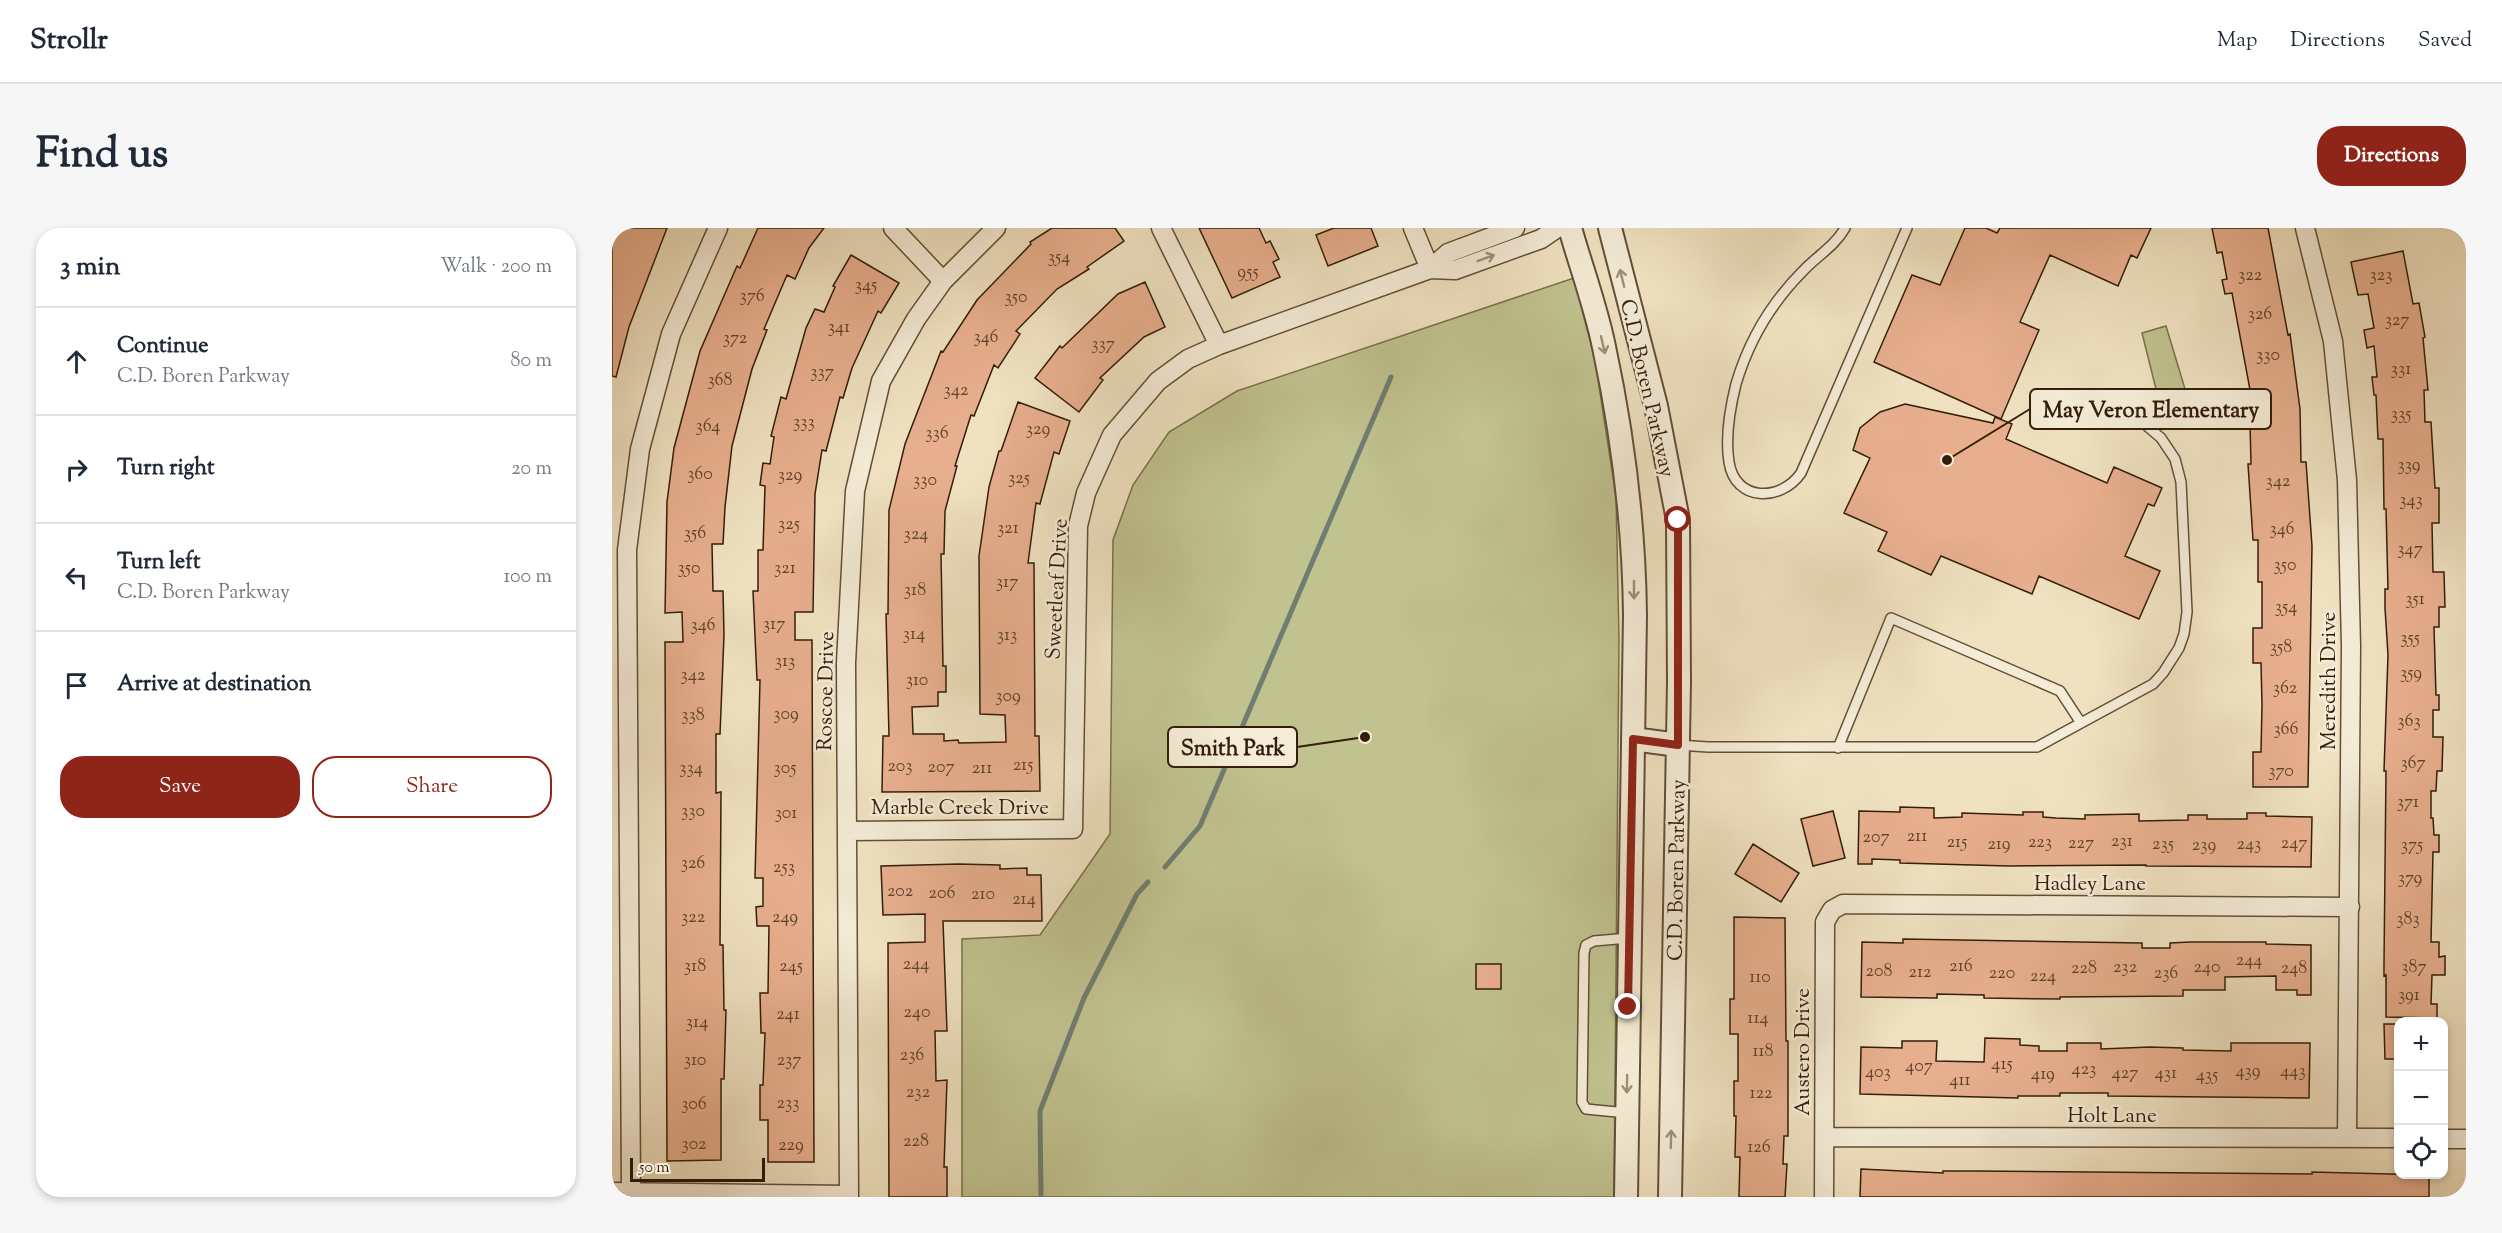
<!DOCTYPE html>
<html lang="en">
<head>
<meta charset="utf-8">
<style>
  :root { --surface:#fff; --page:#f6f6f7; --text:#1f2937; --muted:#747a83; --line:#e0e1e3; --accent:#8f2418 }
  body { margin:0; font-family:"Sorts Mill Goudy",serif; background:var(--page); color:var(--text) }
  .controls { position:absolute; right:18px; bottom:18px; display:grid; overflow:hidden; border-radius:12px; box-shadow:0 3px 9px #0003 }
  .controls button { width:54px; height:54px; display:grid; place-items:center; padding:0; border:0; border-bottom:2px solid var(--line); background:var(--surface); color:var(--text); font:30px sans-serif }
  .scale { position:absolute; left:18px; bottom:15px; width:135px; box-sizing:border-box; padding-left:6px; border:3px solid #331e09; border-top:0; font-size:16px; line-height:21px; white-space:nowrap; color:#331e09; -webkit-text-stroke:4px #f5ecd7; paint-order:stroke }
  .stop { position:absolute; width:18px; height:18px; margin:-14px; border:4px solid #8f2418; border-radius:50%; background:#fff }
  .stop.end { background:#8f2418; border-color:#fff; box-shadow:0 2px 6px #0008 }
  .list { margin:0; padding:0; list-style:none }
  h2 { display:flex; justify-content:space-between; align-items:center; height:78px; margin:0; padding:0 24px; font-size:26px }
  h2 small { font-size:20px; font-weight:400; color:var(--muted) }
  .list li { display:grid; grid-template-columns:39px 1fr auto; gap:18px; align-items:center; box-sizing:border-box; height:108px; padding:0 24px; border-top:2px solid var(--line) }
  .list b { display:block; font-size:22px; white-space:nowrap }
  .list p { margin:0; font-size:20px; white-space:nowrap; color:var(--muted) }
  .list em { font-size:20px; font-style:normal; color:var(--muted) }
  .actions { display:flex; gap:12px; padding:18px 24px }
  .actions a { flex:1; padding:14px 0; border:2px solid var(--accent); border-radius:24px; text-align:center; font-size:21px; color:var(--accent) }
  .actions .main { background:var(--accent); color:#fff }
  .icon { flex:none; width:33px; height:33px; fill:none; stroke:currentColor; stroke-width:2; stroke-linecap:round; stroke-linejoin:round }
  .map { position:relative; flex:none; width:1854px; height:969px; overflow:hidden; border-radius:24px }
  header { display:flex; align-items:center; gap:36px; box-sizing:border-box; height:84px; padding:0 30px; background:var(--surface); border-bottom:2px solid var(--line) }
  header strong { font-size:28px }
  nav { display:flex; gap:33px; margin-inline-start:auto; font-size:21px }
  .intro { display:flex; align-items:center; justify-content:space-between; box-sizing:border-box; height:144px; padding:0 36px }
  h1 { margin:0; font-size:42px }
  .button { padding:15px 27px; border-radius:24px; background:var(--accent); color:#fff; font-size:21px; font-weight:700 }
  main { display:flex; gap:36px; padding:0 36px }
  aside { flex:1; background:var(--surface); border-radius:24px; box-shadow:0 3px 9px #0003 }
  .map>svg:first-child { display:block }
</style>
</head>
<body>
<header>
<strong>Strollr</strong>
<nav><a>Map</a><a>Directions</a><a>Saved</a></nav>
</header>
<div class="intro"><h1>Find us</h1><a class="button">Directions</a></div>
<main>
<aside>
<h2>3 min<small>Walk · 200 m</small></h2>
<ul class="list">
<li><svg class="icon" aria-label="ahead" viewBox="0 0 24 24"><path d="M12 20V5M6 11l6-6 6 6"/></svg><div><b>Continue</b><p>C.D. Boren Parkway</p></div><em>80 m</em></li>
<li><svg class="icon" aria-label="right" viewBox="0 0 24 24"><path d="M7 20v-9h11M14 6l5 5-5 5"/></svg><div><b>Turn right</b></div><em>20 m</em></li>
<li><svg class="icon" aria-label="left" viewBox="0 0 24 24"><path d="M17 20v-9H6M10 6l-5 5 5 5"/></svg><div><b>Turn left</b><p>C.D. Boren Parkway</p></div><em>100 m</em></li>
<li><svg class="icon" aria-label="arrive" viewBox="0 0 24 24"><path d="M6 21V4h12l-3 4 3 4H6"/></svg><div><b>Arrive at destination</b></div></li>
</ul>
<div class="actions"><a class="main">Save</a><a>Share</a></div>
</aside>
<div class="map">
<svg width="1854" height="969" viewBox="0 0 1854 969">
  <rect width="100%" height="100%" fill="#f0e2c1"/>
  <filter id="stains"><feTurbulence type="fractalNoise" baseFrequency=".00333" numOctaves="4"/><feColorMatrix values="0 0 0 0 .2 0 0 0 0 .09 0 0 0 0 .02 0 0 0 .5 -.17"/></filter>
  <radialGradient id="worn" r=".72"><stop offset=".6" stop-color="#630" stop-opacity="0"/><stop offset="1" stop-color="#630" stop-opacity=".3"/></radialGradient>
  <path fill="#c0c28f" stroke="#7a704c" stroke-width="1.5" d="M 962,50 L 983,132 L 1004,269 L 1007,411 L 1002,969 L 350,969 L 350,711 L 428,707 L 498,606 L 501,312 L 521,257 L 557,204 L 625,163 Z
    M 1554,98 L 1583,194 L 1564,200 L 1557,197 L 1554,183 L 1548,177 L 1530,105 Z"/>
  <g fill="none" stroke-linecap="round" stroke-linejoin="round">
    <path stroke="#717d72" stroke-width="5" d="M 553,639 L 588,598 L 779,149
      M 429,969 L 428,883 L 472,770 L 525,666 L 536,654"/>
  </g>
  <path fill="#e8af8e" stroke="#331e09" stroke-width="1.5" d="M 3,0 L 55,0 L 17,99 L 4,149 L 0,148 L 0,9 Z
    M 146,0 L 212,0 L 197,20 L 183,51 L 175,47 L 152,101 L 155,102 L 140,141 L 120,218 L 113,279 L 111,316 L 100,316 L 101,363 L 111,363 L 112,407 L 108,506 L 104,506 L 104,565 L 109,564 L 108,717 L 111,717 L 112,782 L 114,782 L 112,851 L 109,851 L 109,932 L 55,933 L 53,414 L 71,414 L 70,384 L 53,385 L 55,274 L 62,220 L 88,123 L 125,38 L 128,40 Z
    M 440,0 L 503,0 L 512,13 L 475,39 L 477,41 L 445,61 L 404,103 L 408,106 L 386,140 L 382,137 L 362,188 L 359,187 L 343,238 L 345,238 L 333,283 L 332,326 L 329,326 L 331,438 L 334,438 L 334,464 L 326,464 L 326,478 L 300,479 L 301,506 L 332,506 L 332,513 L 346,512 L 347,515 L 394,514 L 393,487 L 368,486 L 367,328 L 377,259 L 387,223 L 389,223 L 406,174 L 458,193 L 447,226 L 442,224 L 428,276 L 424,275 L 416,335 L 422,335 L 423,508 L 427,508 L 428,563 L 270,564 L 271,508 L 277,508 L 274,386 L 276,386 L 277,282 L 293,216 L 329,123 L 331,124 L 365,72 L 419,16 L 418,14 Z
    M 587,0 L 647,0 L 654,15 L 658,13 L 667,31 L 661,34 L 668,49 L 620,70 Z
    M 722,0 L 759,0 L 766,18 L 716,38 L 704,7 Z
    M 1353,0 L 1374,0 L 1385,5 L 1388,0 L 1539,0 L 1525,30 L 1519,27 L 1506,58 L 1438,27 L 1408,94 L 1427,102 L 1389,191 L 1262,134 L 1300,47 L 1328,57 Z
    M 1600,0 L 1656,0 L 1676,107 L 1678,106 L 1688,181 L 1689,234 L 1694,234 L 1700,318 L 1696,559 L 1641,559 L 1641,524 L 1649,524 L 1650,477 L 1649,435 L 1641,435 L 1641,400 L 1650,400 L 1650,354 L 1646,354 L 1646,312 L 1641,312 L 1636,236 L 1639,236 L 1638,194 L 1644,194 L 1620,65 L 1613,66 L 1610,52 L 1615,51 L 1610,24 L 1605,25 Z
    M 1791,23 L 1801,76 L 1807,75 L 1813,109 L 1811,110 L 1816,162 L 1812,162 L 1813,194 L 1819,194 L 1823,260 L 1827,260 L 1827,295 L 1820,295 L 1821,344 L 1832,344 L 1833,379 L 1827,379 L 1827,399 L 1822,399 L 1824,467 L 1827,467 L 1827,482 L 1821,482 L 1821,509 L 1831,509 L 1830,543 L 1825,543 L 1824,563 L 1819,563 L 1819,590 L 1821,590 L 1822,607 L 1827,607 L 1827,624 L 1821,624 L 1819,714 L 1827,714 L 1827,729 L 1833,728 L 1833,747 L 1820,747 L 1819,776 L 1825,776 L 1825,790 L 1774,789 L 1774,747 L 1772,748 L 1772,736 L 1774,543 L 1772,543 L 1776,427 L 1773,380 L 1773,361 L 1776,361 L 1774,281 L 1772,281 L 1771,211 L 1766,211 L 1764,167 L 1762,167 L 1760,149 L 1765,149 L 1762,118 L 1755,120 L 1752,102 L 1762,100 L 1756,66 L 1746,67 L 1739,34 Z
    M 239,27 L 287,55 L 269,85 L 266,83 L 240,140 L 231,170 L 228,169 L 214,223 L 210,222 L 203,266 L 201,384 L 183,384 L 183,412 L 200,412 L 202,934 L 156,934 L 156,892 L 148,892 L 148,857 L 151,857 L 153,805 L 149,805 L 148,765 L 156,765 L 157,698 L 145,698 L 144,679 L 151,678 L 151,650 L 143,650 L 148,452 L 145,452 L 141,363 L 146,363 L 146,322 L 151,322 L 153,258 L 148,257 L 151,235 L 158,236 L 162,209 L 159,208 L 169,169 L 174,171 L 194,100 L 203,81 L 212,84 L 223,59 L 221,58 Z
    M 533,54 L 553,99 L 532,109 L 488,150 L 491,152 L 467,184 L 423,150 L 448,118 L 450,120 L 506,66 Z
    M 1293,176 L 1381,195 L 1383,189 L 1400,196 L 1394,211 L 1495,255 L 1502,239 L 1550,260 L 1542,278 L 1536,276 L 1513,328 L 1548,343 L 1527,391 L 1427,348 L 1420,366 L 1329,328 L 1319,347 L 1266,323 L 1275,304 L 1232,285 L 1258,230 L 1241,222 L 1248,200 L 1268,184 Z
    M 1288,579 L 1322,580 L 1322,590 L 1350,589 L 1350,585 L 1411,587 L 1411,584 L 1431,584 L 1431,589 L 1444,590 L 1473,591 L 1473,587 L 1527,586 L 1527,593 L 1576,592 L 1576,587 L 1595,587 L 1595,591 L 1635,591 L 1635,585 L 1654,585 L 1654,588 L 1700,589 L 1699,639 L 1534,638 L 1534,637 L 1397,638 L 1288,635 L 1288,632 L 1260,631 L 1260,636 L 1246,636 L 1247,583 L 1288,584 Z
    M 1221,583 L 1233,630 L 1201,638 L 1189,591 Z
    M 1141,616 L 1187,645 L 1169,674 L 1123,646 Z
    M 346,636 L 388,637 L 388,641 L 415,640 L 415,647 L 429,647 L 430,693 L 331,693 L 335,803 L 323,803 L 324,853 L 335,852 L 332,939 L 335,939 L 335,969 L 277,969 L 276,715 L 313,714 L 313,686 L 271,687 L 269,638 Z
    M 1122,689 L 1173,690 L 1174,813 L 1176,813 L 1176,908 L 1172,908 L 1171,936 L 1175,936 L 1173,969 L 1127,969 L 1128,929 L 1123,929 L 1124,888 L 1122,888 L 1122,853 L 1126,853 L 1126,806 L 1118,806 L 1118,771 L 1122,771 Z
    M 1291,711 L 1530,715 L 1530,720 L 1558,720 L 1558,715 L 1578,714 L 1654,714 L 1654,716 L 1699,717 L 1699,767 L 1685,767 L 1685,762 L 1664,762 L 1664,748 L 1613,749 L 1613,762 L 1571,762 L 1571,768 L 1448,769 L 1448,771 L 1372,770 L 1372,767 L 1325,766 L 1325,770 L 1249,769 L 1250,714 L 1291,715 Z
    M 864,736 L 889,736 L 889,761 L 864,761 Z
    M 1772,796 L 1786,796 L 1786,831 L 1773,831 Z
    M 1373,810 L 1408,811 L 1408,817 L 1427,818 L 1427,823 L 1455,823 L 1455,815 L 1489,815 L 1489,821 L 1538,819 L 1571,820 L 1571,822 L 1619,823 L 1619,815 L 1698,815 L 1697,870 L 1496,868 L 1496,865 L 1448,865 L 1448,868 L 1406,868 L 1406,870 L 1248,866 L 1249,819 L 1290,820 L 1290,813 L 1325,813 L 1324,833 L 1372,834 Z
    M 1249,941 L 1331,945 L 1331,943 L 1364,943 L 1700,946 L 1700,944 L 1817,947 L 1817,969 L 1248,969 Z"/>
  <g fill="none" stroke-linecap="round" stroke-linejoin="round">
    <g stroke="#624f37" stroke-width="12">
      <path id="service" d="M 1233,0 C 1223,18 1205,28 1191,43 C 1159,75 1137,112 1124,156 C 1118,180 1113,209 1117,234 C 1123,274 1169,274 1189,245 L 1295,0
        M 1469,495 L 1541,456 L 1551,445 L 1567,420 L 1572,406 L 1575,384 L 1569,254 L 1563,231 L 1549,210 L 1528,192 L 1470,167
        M 1066,517 L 1096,519 L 1425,519 L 1469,495 L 1448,463 L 1279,390 L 1226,520
        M 1015,885 L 974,881 L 970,874 L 972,725 L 974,717 L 982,713 L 1017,710"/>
    </g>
    <g stroke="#624f37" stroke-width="21">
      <path id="minor" d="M 281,0 L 331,53
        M 549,0 L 607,117
        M 801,0 L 818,41
        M 1693,0 L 1721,113 L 1735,252 L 1739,418 L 1735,909
        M 818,41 L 836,25 L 903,0
        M 235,603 L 461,601 L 466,298 L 474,265 L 500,207 L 546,153 L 576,131 L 607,117 L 818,41 L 843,42 L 929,11 L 945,0
        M 1213,909 L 1786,910
        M 1832,911 L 1854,911
        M 0,964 L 237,967
        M 19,964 L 15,322 L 28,221 L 59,106 L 106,0
        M 237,969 L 234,435 L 243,263 L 269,153 L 304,91 L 331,53 L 384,0
        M 1212,969 L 1213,694 L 1220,682 L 1231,676 L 1738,679"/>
    </g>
    <g stroke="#624f37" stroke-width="26">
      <path id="tertiary" d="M 958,0 C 969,39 984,79 992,119 C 1011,208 1022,296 1023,387 L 1014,969
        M 998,0 L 1044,178 L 1066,292 L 1067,454 L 1058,969
        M 1021,511 L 1066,517"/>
    </g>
    <use href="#service" stroke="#f5ecd7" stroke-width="9"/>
    <use href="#minor" stroke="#f5ecd7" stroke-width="18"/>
    <use href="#tertiary" stroke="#f5ecd7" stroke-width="22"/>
  </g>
  <defs><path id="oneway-shaft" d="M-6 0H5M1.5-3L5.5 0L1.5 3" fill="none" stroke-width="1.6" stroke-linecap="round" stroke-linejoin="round" transform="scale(1.5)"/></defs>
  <g stroke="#9e8f7a">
    <use href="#oneway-shaft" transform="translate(874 30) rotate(-20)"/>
    <use href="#oneway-shaft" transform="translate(1010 50) rotate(-104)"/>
    <use href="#oneway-shaft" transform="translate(991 117) rotate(77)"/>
    <use href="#oneway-shaft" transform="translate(1022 362) rotate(90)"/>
    <use href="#oneway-shaft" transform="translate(1015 856) rotate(91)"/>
    <use href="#oneway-shaft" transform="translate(1059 911) rotate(-89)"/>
  </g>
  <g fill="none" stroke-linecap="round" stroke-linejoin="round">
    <path stroke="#8f2418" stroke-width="8" d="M 1016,779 L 1021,511 L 1066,517 L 1066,292"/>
  </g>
  <g text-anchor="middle" stroke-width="5" stroke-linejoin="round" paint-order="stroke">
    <g font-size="18" fill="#60422a">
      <text x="447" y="34">354</text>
      <text x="636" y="49">955</text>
      <text x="1638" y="52">322</text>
      <text x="1769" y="52">323</text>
      <text x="254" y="62">345</text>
      <text x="140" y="73">376</text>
      <text x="404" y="74">350</text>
      <text x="1648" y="91">326</text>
      <text x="1785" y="97">327</text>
      <text x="227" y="104">341</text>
      <text x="374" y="114">346</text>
      <text x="123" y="115">372</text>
      <text x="491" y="121">337</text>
      <text x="1656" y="132">330</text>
      <text x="1789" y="146">331</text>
      <text x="210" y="149">337</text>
      <text x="108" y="157">368</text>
      <text x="344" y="167">342</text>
      <text x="1789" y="191">335</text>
      <text x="192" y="199">333</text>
      <text x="96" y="203">364</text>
      <text x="426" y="206">329</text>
      <text x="325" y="210">336</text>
      <text x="1797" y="242">339</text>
      <text x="88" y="251">360</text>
      <text x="178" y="252">329</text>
      <text x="407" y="255">325</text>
      <text x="313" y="257">330</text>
      <text x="1666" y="258">342</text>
      <text x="1799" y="277">343</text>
      <text x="177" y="301">325</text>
      <text x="396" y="305">321</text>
      <text x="1670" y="306">346</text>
      <text x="83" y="310">356</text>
      <text x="304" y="311">324</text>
      <text x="1798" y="326">347</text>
      <text x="1673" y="342">350</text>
      <text x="77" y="345">350</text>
      <text x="173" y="345">321</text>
      <text x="395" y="359">317</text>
      <text x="303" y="367">318</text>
      <text x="1803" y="376">351</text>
      <text x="1674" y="384">354</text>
      <text x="162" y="401">317</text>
      <text x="91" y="402">346</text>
      <text x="302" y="411">314</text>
      <text x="395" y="412">313</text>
      <text x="1798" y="415">355</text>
      <text x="1669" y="424">358</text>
      <text x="173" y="438">313</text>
      <text x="1799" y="450">359</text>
      <text x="81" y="452">342</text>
      <text x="305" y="457">310</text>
      <text x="1673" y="465">362</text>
      <text x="396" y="473">309</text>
      <text x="174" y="491">309</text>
      <text x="81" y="492">338</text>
      <text x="1797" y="498">363</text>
      <text x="1674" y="506">366</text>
      <text x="1801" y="540">367</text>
      <text x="411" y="542">215</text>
      <text x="288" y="543">203</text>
      <text x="329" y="544">207</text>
      <text x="79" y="545">334</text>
      <text x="173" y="545">305</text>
      <text x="370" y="545">211</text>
      <text x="1669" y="548">370</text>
      <text x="1796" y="579">371</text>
      <text x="81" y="588">330</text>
      <text x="174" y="590">301</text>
      <text x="1305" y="613">211</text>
      <text x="1264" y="614">207</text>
      <text x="1510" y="618">231</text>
      <text x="1345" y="619">215</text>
      <text x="1428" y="619">223</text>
      <text x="1469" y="620">227</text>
      <text x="1682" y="620">247</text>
      <text x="1387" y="621">219</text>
      <text x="1551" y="621">235</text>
      <text x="1637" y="621">243</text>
      <text x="1592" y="622">239</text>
      <text x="1800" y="622">375</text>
      <text x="81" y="640">326</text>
      <text x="172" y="644">253</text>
      <text x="1798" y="655">379</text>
      <text x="288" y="668">202</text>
      <text x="330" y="670">206</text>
      <text x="371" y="671">210</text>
      <text x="412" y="676">214</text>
      <text x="81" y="694">322</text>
      <text x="173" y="694">249</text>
      <text x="1796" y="696">383</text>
      <text x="1637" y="737">244</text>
      <text x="304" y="741">244</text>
      <text x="83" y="743">318</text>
      <text x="179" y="743">245</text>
      <text x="1349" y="743">216</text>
      <text x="1513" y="744">232</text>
      <text x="1595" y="744">240</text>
      <text x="1802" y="744">387</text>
      <text x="1472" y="745">228</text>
      <text x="1682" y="745">248</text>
      <text x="1267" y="748">208</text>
      <text x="1308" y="749">212</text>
      <text x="1390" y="750">220</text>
      <text x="1554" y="750">236</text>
      <text x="1431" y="753">224</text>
      <text x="1148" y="754">110</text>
      <text x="1797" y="772">391</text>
      <text x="305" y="789">240</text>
      <text x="176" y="791">241</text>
      <text x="1146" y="795">114</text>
      <text x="85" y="799">314</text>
      <text x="1151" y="828">118</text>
      <text x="300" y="832">236</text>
      <text x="83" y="837">310</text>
      <text x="177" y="837">237</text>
      <text x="1390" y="841">415</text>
      <text x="1307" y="843">407</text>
      <text x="1472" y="846">423</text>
      <text x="1636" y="848">439</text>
      <text x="1681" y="848">443</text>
      <text x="1266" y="849">403</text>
      <text x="1513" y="850">427</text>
      <text x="1554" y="850">431</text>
      <text x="1431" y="851">419</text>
      <text x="1595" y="852">435</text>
      <text x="1348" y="857">411</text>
      <text x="306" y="869">232</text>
      <text x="1149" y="870">122</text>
      <text x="176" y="880">233</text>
      <text x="82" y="881">306</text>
      <text x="304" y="918">228</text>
      <text x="82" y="921">302</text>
      <text x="179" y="922">229</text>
      <text x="1147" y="924">126</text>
    </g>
    <g font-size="21" fill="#331e09" stroke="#f5ecd7">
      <text transform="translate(1036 160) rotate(77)" y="7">C.D. Boren Parkway</text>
      <text transform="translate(444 361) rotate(-87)" y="7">Sweetleaf Drive</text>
      <text transform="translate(1716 453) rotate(-90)" y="7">Meredith Drive</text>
      <text transform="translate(213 463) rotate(-89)" y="7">Roscoe Drive</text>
      <text x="348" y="586">Marble Creek Drive</text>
      <text transform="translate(1064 642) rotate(-89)" y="7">C.D. Boren Parkway</text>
      <text x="1478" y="662">Hadley Lane</text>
      <text transform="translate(1190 824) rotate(-90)" y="7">Austero Drive</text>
      <text x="1500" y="894">Holt Lane</text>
    </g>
  </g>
  <path fill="none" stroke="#331e09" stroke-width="2" d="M1335 232L1418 181M753 509L685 519"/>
  <g fill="#331e09" stroke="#f5ecd7" stroke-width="2">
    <circle cx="1335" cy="232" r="6"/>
    <circle cx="753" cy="509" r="6"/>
  </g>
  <g fill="#f5ecd7" stroke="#331e09" stroke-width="2">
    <rect x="1418" y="161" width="241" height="40" rx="6"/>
    <rect x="556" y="499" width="129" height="40" rx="6"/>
  </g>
  <g font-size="22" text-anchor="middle" font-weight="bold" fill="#331e09">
    <text x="1539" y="189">May Veron Elementary</text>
    <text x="621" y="527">Smith Park</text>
  </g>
  <rect width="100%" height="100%" filter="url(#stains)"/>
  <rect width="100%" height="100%" fill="url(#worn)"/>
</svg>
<div class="controls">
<button>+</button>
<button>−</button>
<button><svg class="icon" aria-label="locate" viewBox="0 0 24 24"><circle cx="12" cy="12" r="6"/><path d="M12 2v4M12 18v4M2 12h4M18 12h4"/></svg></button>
</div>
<div class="scale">50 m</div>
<div class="stop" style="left:1066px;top:292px"></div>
<div class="stop end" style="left:1016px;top:779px"></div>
</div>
</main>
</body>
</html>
